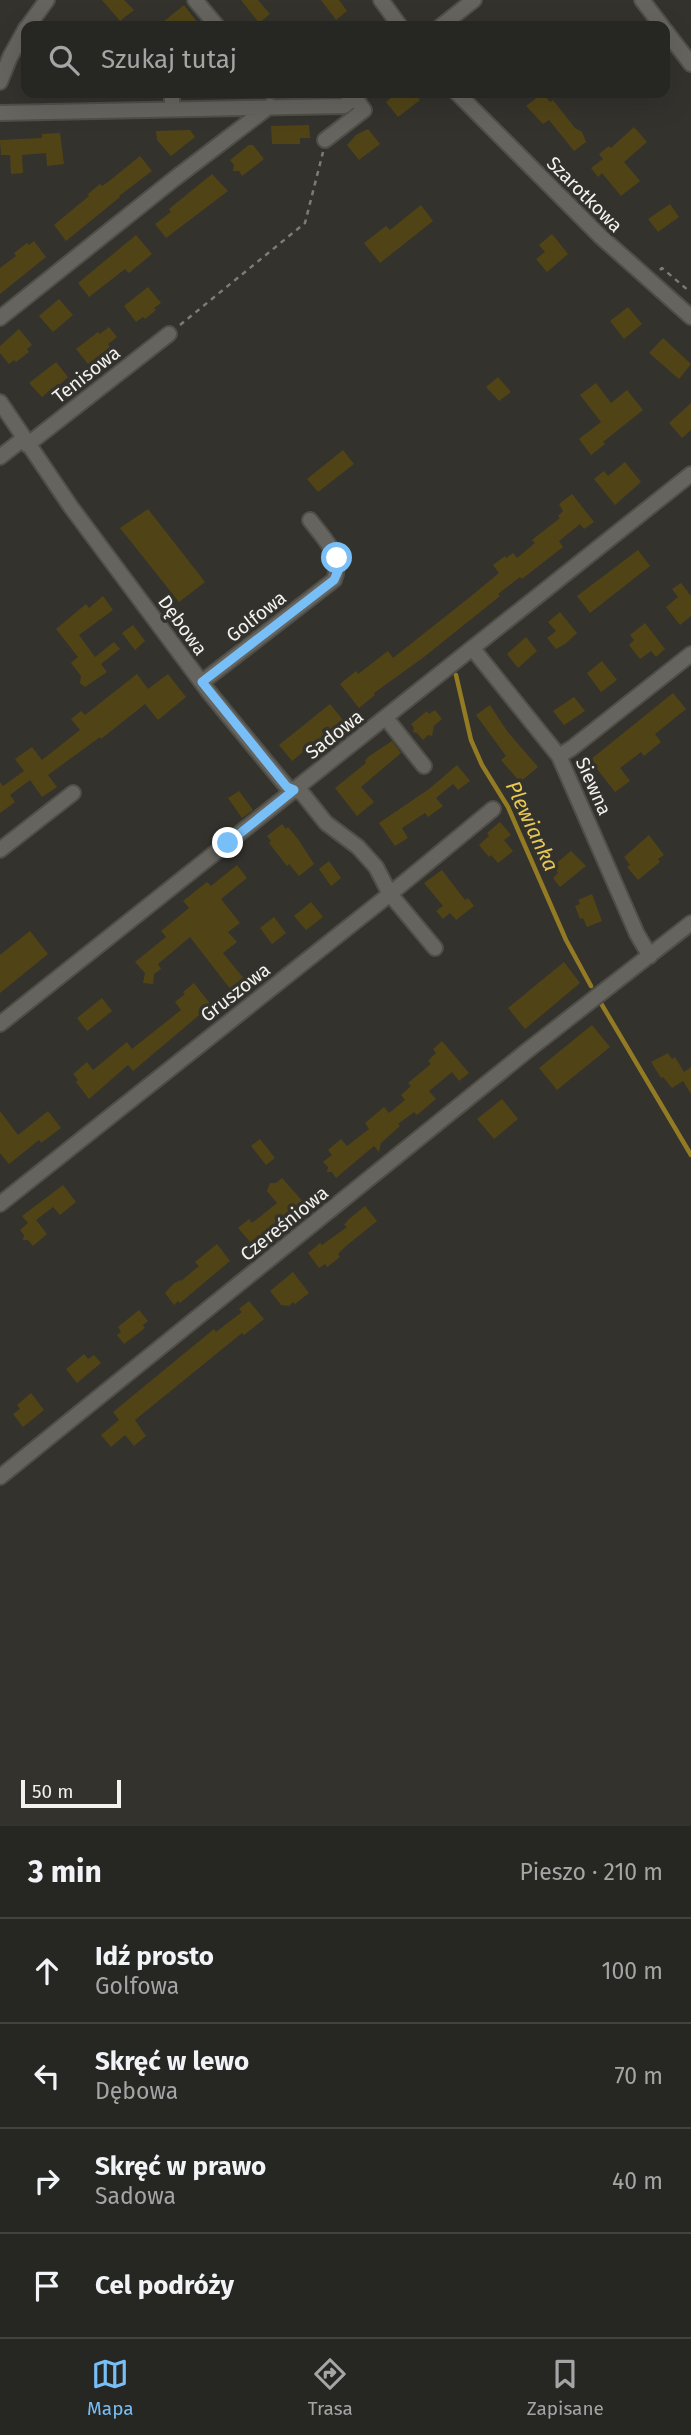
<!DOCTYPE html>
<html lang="pl">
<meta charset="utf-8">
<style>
body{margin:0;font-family:"Fira Sans",sans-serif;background:#2e2e2a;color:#f1f3f6}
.scale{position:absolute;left:21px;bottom:18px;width:100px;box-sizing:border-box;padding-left:7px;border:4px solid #f3f2ee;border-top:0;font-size:19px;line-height:24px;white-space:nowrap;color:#f3f2ee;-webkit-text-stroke:5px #33322d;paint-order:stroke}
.stop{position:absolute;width:21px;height:21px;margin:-16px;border:5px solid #78bff7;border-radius:50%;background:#fff}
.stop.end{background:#78bff7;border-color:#fff;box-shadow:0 2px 7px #0008}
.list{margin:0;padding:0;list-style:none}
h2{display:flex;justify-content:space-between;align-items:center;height:91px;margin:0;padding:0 28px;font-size:30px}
h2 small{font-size:23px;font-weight:400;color:#a4a5a5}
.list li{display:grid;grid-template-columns:46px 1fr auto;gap:21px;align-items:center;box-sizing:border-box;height:105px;padding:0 28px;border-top:2px solid #424340}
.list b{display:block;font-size:26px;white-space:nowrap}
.list p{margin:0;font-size:23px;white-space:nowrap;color:#a4a5a5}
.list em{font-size:23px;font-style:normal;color:#a4a5a5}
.icon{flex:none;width:38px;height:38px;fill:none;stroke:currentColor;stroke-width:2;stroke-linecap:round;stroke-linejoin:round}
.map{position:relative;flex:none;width:691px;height:1826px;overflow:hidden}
.search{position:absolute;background:#262622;box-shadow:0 7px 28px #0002;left:21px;right:21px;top:21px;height:77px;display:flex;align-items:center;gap:18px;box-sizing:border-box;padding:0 24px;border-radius:14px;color:#a4a5a5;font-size:26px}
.sheet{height:511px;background:#262622}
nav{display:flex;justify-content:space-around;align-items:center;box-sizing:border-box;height:98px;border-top:2px solid #424340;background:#262622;font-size:19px;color:#a4a5a5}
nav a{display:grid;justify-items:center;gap:4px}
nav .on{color:#78bff7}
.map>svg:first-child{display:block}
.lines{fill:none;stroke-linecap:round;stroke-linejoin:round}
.stream{stroke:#927b22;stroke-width:4.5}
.building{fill:#504417}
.minor-casing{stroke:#4f4e49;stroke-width:18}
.path{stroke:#7c7b76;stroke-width:2.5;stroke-dasharray:5 5;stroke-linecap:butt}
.minor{stroke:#65645e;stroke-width:14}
.route{stroke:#78bff7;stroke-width:9}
.labels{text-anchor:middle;stroke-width:7;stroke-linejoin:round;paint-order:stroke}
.street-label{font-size:19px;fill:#f3f2ee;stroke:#33322d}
.water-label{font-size:21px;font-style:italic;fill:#e8c855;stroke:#33322d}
</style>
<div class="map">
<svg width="691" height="1826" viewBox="0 0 691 1826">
<rect width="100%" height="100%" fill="#33322d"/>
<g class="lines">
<path class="stream" d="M456 675 471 740 482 765 508 807 566 940 591 986
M602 1005 691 1155"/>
</g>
<path class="building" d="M102 0H124L134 10 120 21Z
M241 0H258L270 14 259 23Z
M321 0H339L347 11 336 20Z
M184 5 197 22 192 26H158Z
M388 93H414L420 100 398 117 386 102 392 97Z
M543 93 550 102 553 100 575 128 582 132 586 142 574 151 549 120 543 124 526 106Z
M309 125 310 138H300V144H272L271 126Z
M634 127 647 142 624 162 640 181 621 196 602 173 598 177 591 168 603 159 599 154 609 146 611 148Z
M368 129 380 144 359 160 347 145 356 135Z
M190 130 195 137 171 156 157 140 156 131Z
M60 133 64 164 47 166 46 153 22 155 23 173 11 174 10 155H1L0 140 42 138V134Z
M249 145H253L264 159 242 176 239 171H233L234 165 230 160Z
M140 156 152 171 119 196 120 197 66 241 54 225 89 196 88 194 100 184 102 186 108 182Z
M212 174 228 191 166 238 155 224 171 212 169 209Z
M670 204 679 217 658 232 648 219Z
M421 205 433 221 380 263 364 243 386 226 390 230Z
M552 234 568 254 547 272 536 259 545 252 539 245Z
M136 235 152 254 129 273 125 269 89 297 78 283Z
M34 241 46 257 0 294V268L16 256 14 253 27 243 29 245Z
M148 287 161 303 154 308 156 310 145 319 143 317 136 322 124 306Z
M59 299 73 315 53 332 39 316Z
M628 307 642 324 624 339 610 321Z
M109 327 117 337 108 344 110 347 88 364 76 349 98 332 100 334Z
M19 329 32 345 27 349 29 352 16 362 14 360 9 364 0 353V346Z
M663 338 691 364 679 379 649 353Z
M56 362 68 377 50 394 48 392 42 397 29 383Z
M498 377 511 392 499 401 486 387Z
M596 383 611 403 627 390 643 410 603 442 605 444 591 455 579 439 601 422 580 395Z
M691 403V430L682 438 669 423Z
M343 450 354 464 318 492 307 479Z
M625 462 641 482 615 505 594 479 604 471 608 476Z
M572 494 594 522 584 529 580 524 559 541 563 547 522 579 520 577 498 594 500 596 424 657 374 693 375 695 359 708 340 684 356 671 358 674 388 651 393 658 470 597 499 573 493 565 505 556 506 558 513 553 517 558 535 543 532 540 560 518 558 516 563 511 559 504Z
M148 509 205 582 179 602 120 528Z
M638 550 650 566 590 613 577 596Z
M681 583 691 596V616L680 625 666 607 678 597 672 589Z
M103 596 113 610 79 635 95 657 114 642 120 649 101 664 107 672 85 687 80 683 81 676 71 663 78 657 56 629 86 604 89 608Z
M560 612 577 633 565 644 556 649 547 638 556 631 548 622Z
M645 623 665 649 656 657 651 651 640 659 629 645 634 640 630 635Z
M133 625 145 641 135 650 122 633Z
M526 637 537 651 518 668 507 654Z
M602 661 617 680 601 692 587 673Z
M137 674 148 689 168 674 186 697 158 720 145 704 101 739 100 737 48 775 57 787 42 797 30 780 10 795 15 802 0 813V782L3 786 24 771 15 759 32 747 42 760 80 730 71 719 81 711 85 715Z
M673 693 686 709 655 734 661 742 644 756 641 752 620 768 630 781 615 792 590 760Z
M574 697 585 711 564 725 553 711Z
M330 704 343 720 292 761 279 745Z
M490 705 507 731 538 767 520 782 501 760 506 756 476 715Z
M435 710 442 719 434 726 432 736 428 735 423 740 417 733 413 732 414 728 411 724 427 711 429 714Z
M392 741 401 753 361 787 374 802 357 816 335 788 366 763 365 761 368 757Z
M457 765 470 781 458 790 453 784 436 798 443 806 428 817 425 813 402 828 408 838 395 846 379 823 429 789Z
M239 791 253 810 242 818 228 798Z
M500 822 511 835 504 840 513 851 498 863 491 855 489 857 479 845 489 836 487 833Z
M282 824 286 829 288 827 298 839 314 864 299 876 289 864 287 866 269 843 271 841 267 836Z
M649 835 664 855 658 859 660 862 638 880 627 867 630 865 624 857Z
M571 851 586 866 560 887 553 878 558 873 553 866Z
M329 861 341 878 331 886 319 869Z
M237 865 247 878 221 899 240 923 228 932 237 942 223 953 245 980 231 990 190 937 158 964 161 969 154 974 153 984 143 983 145 973 135 962 166 937 161 931 189 908 183 901 207 882 211 886Z
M442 870 465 900 468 898 474 906 456 920 450 913 443 919 436 911 443 906 424 883Z
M592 894 602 921 587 927 583 918 580 919 575 906 580 904 578 900Z
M311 902 323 917 306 930 294 916Z
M274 917 286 933 272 944 260 928Z
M30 931 48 954 0 993V955Z
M564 962 580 983 525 1029 508 1008Z
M194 983 211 1005 133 1071 128 1065 89 1099 76 1082 78 1080 73 1074 87 1062 93 1070 127 1042 132 1049 181 1010 175 1002 185 994 183 992Z
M102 998 112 1011 87 1031 77 1018Z
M592 1025 610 1047 557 1090 539 1068Z
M442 1041 469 1073 459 1081 452 1072 429 1091 436 1099 417 1115 414 1112 398 1124 400 1126 381 1143 379 1152 374 1146 336 1178 332 1172H327L328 1167 323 1162 332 1155 328 1150 341 1139 347 1146 369 1129 365 1123 384 1107 389 1113 405 1100 401 1095 411 1086 408 1083 431 1064 428 1061 436 1053 433 1049Z
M668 1053 672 1059 675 1057 684 1072 691 1067V1094L683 1081 672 1088 663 1077 661 1078 651 1062Z
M502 1099 518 1119 494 1139 477 1119Z
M0 1111 18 1135 48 1111 61 1128 41 1143 39 1140 9 1164 0 1153Z
M260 1139 275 1158 266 1165 251 1146Z
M282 1178 304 1203 252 1244 238 1228 249 1219 252 1223 277 1203 267 1191 270 1183H276Z
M63 1185 76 1202 60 1215 53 1207 36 1220 47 1234 33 1246 28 1240H23L24 1235 20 1230 28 1223 22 1216Z
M365 1206 377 1221 346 1246 338 1254 340 1257 327 1267 325 1264 319 1268 308 1253 320 1243 322 1245 347 1227 344 1225 349 1219Z
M217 1244 230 1261 180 1303 178 1301 174 1305 165 1293 173 1284 180 1280 181 1281 199 1266 195 1262Z
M293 1272 309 1293 295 1304 293 1302 289 1306 281 1305 270 1291Z
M249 1301 264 1319 244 1335 242 1333 135 1420 146 1436 134 1446 125 1435 111 1447 101 1435 119 1420 113 1412 214 1329 216 1332 242 1312 239 1309Z
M139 1310 148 1321 143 1325 145 1328 124 1344 117 1335 121 1332 118 1327Z
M84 1354 88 1359 94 1355 101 1363 77 1383 66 1369Z
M31 1393 44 1410 23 1427 13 1414 20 1409 17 1405Z"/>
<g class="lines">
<g class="minor-casing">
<path id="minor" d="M195 0 217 26
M381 0 400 26
M642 0 662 26
M28 26 47 0
M441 26 474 0
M665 30 691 64
M0 82 10 57 26 28
M172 93V109
M457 93 600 236 691 317
M0 113 344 106 360 93
M325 140 364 110 354 97
M0 318 174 179 270 106
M0 402 71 507 208 691 287 787 302 793 326 823 358 847 376 867 390 894 435 948
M27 445 169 334
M0 457 23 439
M473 649 559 756 637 934 650 956
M202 682 334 580C344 556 323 538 310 520
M386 718 424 766
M559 756 572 748 691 654
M0 850 73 793
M0 1024 691 474
M0 1204 390 894 493 809
M0 1477 528 1050 691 923"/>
</g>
<path class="path" d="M660 270 662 268 689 291
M180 325 305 223 323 152"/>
<use href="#minor" class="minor"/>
</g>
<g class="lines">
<path class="route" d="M228 843 294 790 287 787 202 682 334 580 338 571 337 558"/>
</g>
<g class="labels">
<g class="street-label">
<text transform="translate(585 194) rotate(45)" y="7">Szarotkowa</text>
<text transform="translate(86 374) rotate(-38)" y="7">Tenisowa</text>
<text transform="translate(256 616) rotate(-38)" y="7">Golfowa</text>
<text transform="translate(183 625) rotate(54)" y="7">Dębowa</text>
<text transform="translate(334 734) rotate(-38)" y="7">Sadowa</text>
<text transform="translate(594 786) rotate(66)" y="7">Siewna</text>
<text transform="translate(235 992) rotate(-38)" y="7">Gruszowa</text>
<text transform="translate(284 1223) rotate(-39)" y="7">Czereśniowa</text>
</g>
<g class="water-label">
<text transform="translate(532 826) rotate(65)" y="7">Plewianka</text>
</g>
</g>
</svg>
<div class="scale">50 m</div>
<div class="stop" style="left:337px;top:558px"></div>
<div class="stop end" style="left:228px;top:843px"></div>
<div class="search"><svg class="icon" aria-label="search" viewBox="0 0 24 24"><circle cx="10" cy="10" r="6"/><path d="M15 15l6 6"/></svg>Szukaj tutaj</div>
</div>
<section class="sheet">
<h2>3 min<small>Pieszo · 210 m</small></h2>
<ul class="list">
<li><svg class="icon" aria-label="ahead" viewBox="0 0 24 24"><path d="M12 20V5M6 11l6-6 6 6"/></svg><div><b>Idź prosto</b><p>Golfowa</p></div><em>100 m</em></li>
<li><svg class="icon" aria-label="left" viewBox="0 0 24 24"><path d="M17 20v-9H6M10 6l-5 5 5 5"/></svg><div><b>Skręć w lewo</b><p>Dębowa</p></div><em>70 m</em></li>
<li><svg class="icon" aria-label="right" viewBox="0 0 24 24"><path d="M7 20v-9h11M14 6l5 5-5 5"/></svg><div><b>Skręć w prawo</b><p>Sadowa</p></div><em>40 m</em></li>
<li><svg class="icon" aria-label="arrive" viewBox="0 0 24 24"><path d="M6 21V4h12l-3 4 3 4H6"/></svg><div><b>Cel podróży</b></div></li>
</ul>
</section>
<nav>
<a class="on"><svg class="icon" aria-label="map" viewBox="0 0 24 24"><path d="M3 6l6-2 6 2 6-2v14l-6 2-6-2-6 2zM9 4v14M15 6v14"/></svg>Mapa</a>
<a><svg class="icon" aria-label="directions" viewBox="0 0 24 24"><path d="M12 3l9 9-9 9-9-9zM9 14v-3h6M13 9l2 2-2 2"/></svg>Trasa</a>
<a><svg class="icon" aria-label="saved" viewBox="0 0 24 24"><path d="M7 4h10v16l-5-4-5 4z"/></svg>Zapisane</a>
</nav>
